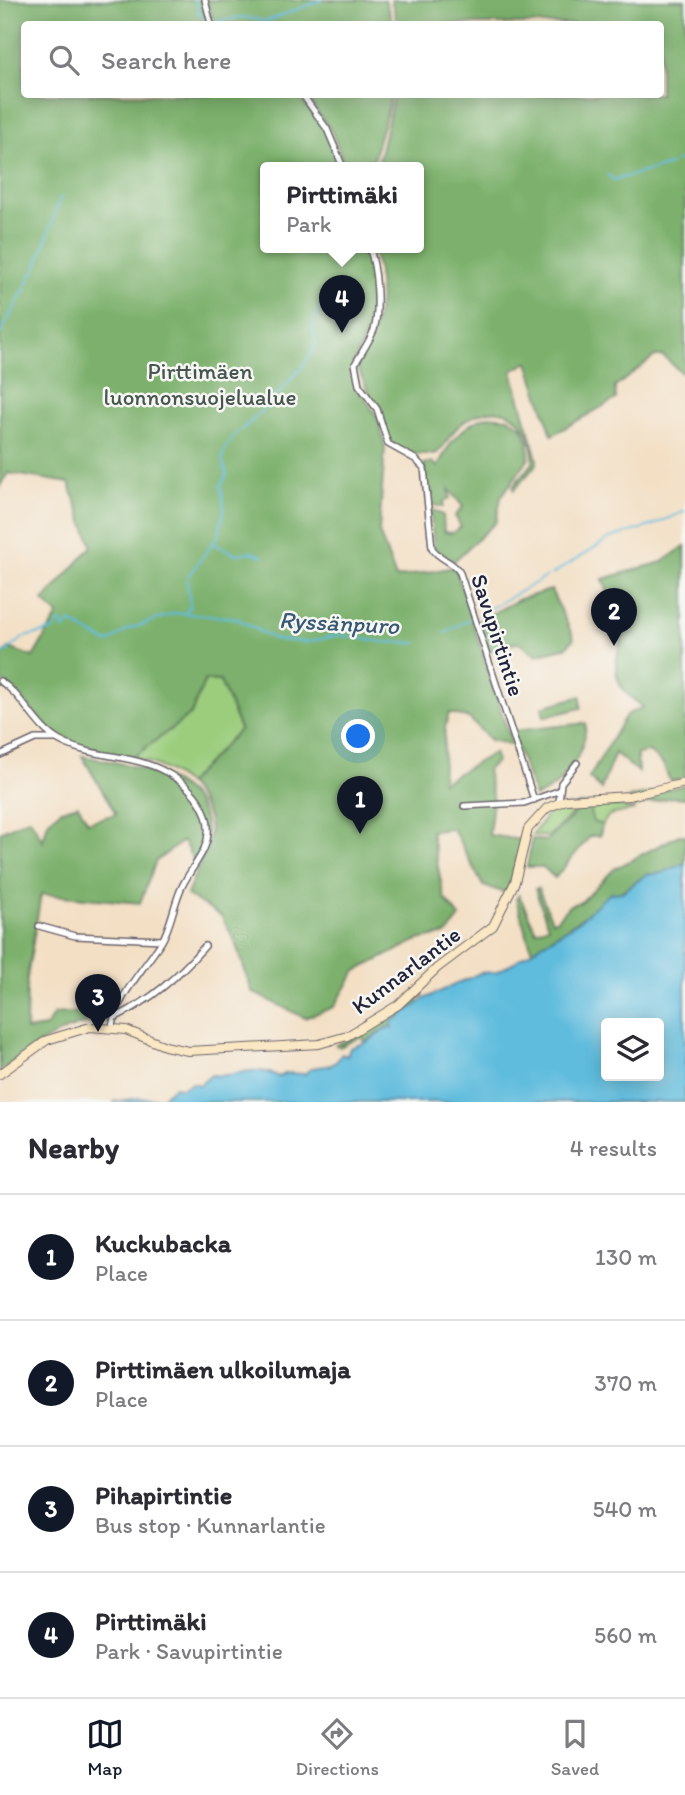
<!DOCTYPE html>
<meta charset="utf-8">
<style>
body{margin:0;font-family:Itim,sans-serif;background:#f7f7f7;color:#2b2b33}
.controls{position:absolute;right:21px;bottom:21px;display:grid;overflow:hidden;border-radius:7px;box-shadow:0 4px 18px #0003}
.controls button{width:63px;height:63px;display:grid;place-items:center;padding:0;border:0;border-bottom:2px solid #e1e1e2;background:#fff;color:#2b2b33;font:35px sans-serif}
.you{position:absolute;left:359px;top:737px;width:24px;height:24px;margin:-18px;border:5px solid #fff;border-radius:50%;background:#1a73e8;box-shadow:0 0 0 10px #1a73e833}
.badge{display:grid;place-items:center;width:46px;height:46px;border-radius:50%;background:#111827;color:#fff;font-size:23px;font-weight:700}
.pin{position:absolute;translate:-50% -58px;filter:drop-shadow(0 2px 4px #0008)}
.pin::after{content:'';position:absolute;top:37px;width:24px;height:21px;background:inherit;clip-path:polygon(0 0,100% 0,50% 100%)}
.popup{position:absolute;left:260px;top:162px;width:164px;height:91px;box-sizing:border-box;display:grid;place-content:center;border-radius:7px;background:#fff;filter:drop-shadow(0 2px 5px #0005);font-size:23px;white-space:nowrap;color:#7c7c81}
.popup b{font-size:26px;color:#2b2b33}
.popup::after{content:'';position:absolute;left:50%;top:100%;margin-left:-14px;border:14px solid transparent;border-top-color:#fff}
.list{margin:0;padding:0;list-style:none}
h2{display:flex;justify-content:space-between;align-items:center;height:91px;margin:0;padding:0 28px;font-size:30px}
h2 small{font-size:23px;font-weight:400;color:#7c7c81}
.list li{display:grid;grid-template-columns:46px 1fr auto;gap:21px;align-items:center;box-sizing:border-box;height:126px;padding:0 28px;border-top:2px solid #e1e1e2}
.list b{display:block;font-size:26px;white-space:nowrap}
.list p{margin:0;font-size:23px;white-space:nowrap;color:#7c7c81}
.list em{font-size:23px;font-style:normal;color:#7c7c81}
.icon{flex:none;width:38px;height:38px;fill:none;stroke:currentColor;stroke-width:2;stroke-linecap:round;stroke-linejoin:round}
.map{position:relative;flex:none;width:685px;height:1102px;overflow:hidden}
.search{position:absolute;background:#fff;box-shadow:0 4px 18px #0003;left:21px;right:21px;top:21px;height:77px;display:flex;align-items:center;gap:18px;box-sizing:border-box;padding:0 24px;border-radius:7px;color:#7c7c81;font-size:26px}
.sheet{height:595px;background:#fff}
nav{display:flex;justify-content:space-around;align-items:center;box-sizing:border-box;height:98px;border-top:2px solid #e1e1e2;background:#fff;font-size:19px;color:#7c7c81}
nav a{display:grid;justify-items:center;gap:4px}
nav .on{color:#111827}
.map>svg:first-child{display:block}
.green{fill:#9bcd7d;stroke:#5e785c;stroke-width:2}
.forest{fill:#7cb06c;stroke:#4f6954;stroke-width:2}
.water{fill:#5fbcdd;stroke:#406f8c;stroke-width:2;fill-rule:evenodd}
.lines{fill:none;stroke-linecap:round;stroke-linejoin:round}
.stream{stroke:#5fbcdd;stroke-width:2}
.street-casing{stroke:#6b646b;stroke-width:8}
.secondary-casing{stroke:#6b646b;stroke-width:10}
.street{stroke:#fff;stroke-width:5}
.secondary{stroke:#fae7c3;stroke-width:8}
.labels{text-anchor:middle;stroke-width:5;stroke-linejoin:round;paint-order:stroke}
.park-label{font-size:23px;fill:#46554f;stroke:#f6f6f2}
.street-label{font-size:23px;fill:#22223b;stroke:#f6f6f2}
.water-label{font-size:24px;font-style:italic;fill:#375874;stroke:#f6f6f2}
</style>
<div class="map">
<svg width="685" height="1102" viewBox="0 0 685 1102">
<rect width="100%" height="100%" fill="#f6f6f2"/>
<filter id="ink" filterUnits="userSpaceOnUse"><feTurbulence type="fractalNoise" baseFrequency=".0143" numOctaves="2"/><feDisplacementMap in="SourceGraphic" scale="14" xChannelSelector="R" yChannelSelector="G"/><feConvolveMatrix kernelMatrix="1 2 1 2 8 2 1 2 1" color-interpolation-filters="sRGB"/></filter>
<filter id="wash" filterUnits="userSpaceOnUse"><feTurbulence type="fractalNoise" baseFrequency=".00686" numOctaves="4" result="noise"/><feDisplacementMap in="SourceGraphic" scale="28" xChannelSelector="R" yChannelSelector="G"/><feGaussianBlur stdDeviation="1.57" result="paint"/><feColorMatrix in="noise" values="0 0 0 0 0 0 0 0 0 0 0 0 0 0 0 0 0 1.4 0 .05"/><feComposite in="paint" operator="in"/></filter>
<g filter="url(#wash)">
<rect width="100%" height="100%" fill="#f3dfc4"/>
<path class="green" d="M205 680 220 681 240 729 187 784C169 770 154 762 132 758L191 714Z
M569 805 571 815 548 837 532 835 549 813Z
M588 805 617 806 635 810 609 815 602 825 593 822Z"/>
<path class="forest" d="M0 0H203L210 24H24V94L297 95 329 135 341 167H265V247H366C375 294 376 321 353 363L360 391 378 418 385 447 379 532 396 578 455 567 512 745 490 740 469 718 449 713 445 728 442 782 494 753 497 761 487 770 493 800 489 835 522 840 507 893 483 886 453 829 431 831 444 898 460 917 447 934 418 940 356 971 334 1007 305 1018 252 992 235 941 221 916 187 895C205 843 228 832 187 784L240 729 220 681 205 680 191 714 132 758C106 753 81 751 59 736 36 721 24 694 0 680V658L9 648 33 657 58 615 43 601 92 546 69 483 8 473 0 486Z
M207 0H385L393 24H214Z
M391 0H685V376L663 356H655L615 387 616 399 552 435 528 362 512 371 537 459V464L514 490 513 486 533 463C534 415 498 395 460 425 449 434 446 447 435 454H407L388 440 382 409 372 400 357 367C379 325 387 295 372 247H419V167H377L394 95 660 94V24H398Z
M316 94 391 95C387 120 375 141 373 167H345L332 132 310 101 312 96 317 98Z
M489 416 509 418 522 427 528 441 529 458 501 497 496 522 453 562 434 548 430 508 443 515 444 532 451 533 461 527 455 516 463 507 449 489 450 499 444 501 443 507 429 504 424 464 432 462 438 467C447 445 464 422 489 416Z
M685 546V778L670 781 663 764 649 752 637 754 638 772 615 753 601 789 589 778 626 715 643 707C625 694 613 683 617 658 618 650 621 646 620 637 619 618 609 597 603 579L662 562Z
M551 590 574 638 567 647 536 655 519 642 488 652 478 621 520 599Z
M581 696V708L544 717 542 707Z
M586 723C585 754 565 786 535 797L511 731Z
M82 756C125 764 204 774 206 831 206 840 198 853 194 861L183 841 156 861 140 903 41 894 27 978 26 1030 46 1027 54 1014 117 1010 110 1021C67 1021 35 1046 0 1071V832L30 818 43 841 48 822 61 810 78 805 88 822 116 814Z
M685 785V798L673 797 633 807 629 798Z
M578 804 588 805 593 822 602 825 600 836H590L555 878 543 867H527L532 839 546 841 571 818Z
M679 835H685V863L662 873 646 875 532 951 516 899 519 895 536 931 548 926 535 889 538 888 552 921 556 920 570 905 581 902 614 869Z
M423 990V996L417 999 419 1003 397 1018 393 1028 387 1027 365 1042 362 1036 340 1047 336 1045 373 1027Z"/>
<path class="water" d="M685 863V1102H113L137 1098 160 1099 174 1087 182 1088 192 1083 200 1085 211 1075C235 1079 251 1062 279 1077L287 1073 305 1074C315 1060 333 1074 341 1054L347 1056 350 1048 369 1041 388 1027 393 1028 391 1023 426 998 480 973 496 972 508 966 579 921 610 893 622 892 646 875 662 873ZM659 1023V1076H606V1023Z"/>
<g class="lines">
<path class="stream" d="M195 0 199 14 207 18
M214 22 242 17 267 21 322 0
M676 161 685 160
M608 175 614 180 670 165
M0 334 37 266 61 197
M241 430C253 422 314 358 315 346 316 339 313 331 313 324 314 314 323 304 328 295
M215 544 236 554 251 552 263 556
M551 575 610 538 651 526 685 511
M188 576 219 535 224 509 221 486 227 474 222 460 225 448 237 432
M186 612 190 606 187 579
M478 615 546 577
M445 633 470 619
M0 657 24 637 54 630 58 623 61 622 64 629 70 622 108 643 127 630 175 613 236 618 276 640 307 642 339 635 383 642 417 643"/>
</g>
</g>
<g filter="url(#ink)">
<g class="lines">
<g class="street-casing">
<path id="street" d="M205 0 211 24
M302 94 327 129 343 167
M369 247C377 267 380 310 374 330 369 342 362 352 355 364L359 385 377 409 388 444 415 459 424 468 432 548C439 560 454 561 460 573L534 800
M0 681C24 696 35 728 60 741 88 756 117 754 147 764 182 775 221 809 204 849 197 864 186 876 180 891 173 908 171 925 162 941 147 965 114 1000 112 1028
M0 755 35 739H56
M559 802 561 783 577 763
M464 806 524 803 558 791
M39 926 75 936 162 940
M116 1017C152 1000 178 976 205 946"/>
</g>
<g class="secondary-casing">
<path id="secondary" d="M0 1074 47 1040 90 1027 126 1030 165 1046 188 1051 319 1044 347 1036 398 1005 437 968 493 926 515 882 528 829 547 808 566 800 629 796 685 783"/>
</g>
<use href="#street" class="street"/>
<use href="#secondary" class="secondary"/>
</g>
</g>
<g class="labels">
<g class="park-label">
<text x="200" y="379">Pirttimäen<tspan x="200" dy="26">luonnonsuojelualue</tspan></text>
</g>
<g class="street-label">
<text transform="translate(498 635) rotate(72)" y="8">Savupirtintie</text>
<text transform="translate(406 970) rotate(-37)" y="8">Kunnarlantie</text>
</g>
<g class="water-label">
<text transform="translate(339 623) rotate(3)" y="8">Ryssänpuro</text>
</g>
</g>
</svg>
<div class="controls">
<button><svg class="icon" aria-label="layers" viewBox="0 0 24 24"><path d="M12 4l9 5-9 5-9-5zM3 14l9 5 9-5"/></svg></button>
</div>
<div class="you"></div>
<div class="pin badge" style="left:360px;top:834px">1</div>
<div class="pin badge" style="left:614px;top:646px">2</div>
<div class="pin badge" style="left:98px;top:1032px">3</div>
<div class="pin badge" style="left:342px;top:333px">4</div>
<div class="popup"><b>Pirttimäki</b>Park</div>
<div class="search"><svg class="icon" aria-label="search" viewBox="0 0 24 24"><circle cx="10" cy="10" r="6"/><path d="M15 15l6 6"/></svg>Search here</div>
</div>
<section class="sheet">
<h2>Nearby<small>4 results</small></h2>
<ul class="list">
<li><span class="badge">1</span><div><b>Kuckubacka</b><p>Place</p></div><em>130 m</em></li>
<li><span class="badge">2</span><div><b>Pirttimäen ulkoilumaja</b><p>Place</p></div><em>370 m</em></li>
<li><span class="badge">3</span><div><b>Pihapirtintie</b><p>Bus stop · Kunnarlantie</p></div><em>540 m</em></li>
<li><span class="badge">4</span><div><b>Pirttimäki</b><p>Park · Savupirtintie</p></div><em>560 m</em></li>
</ul>
</section>
<nav>
<a class="on"><svg class="icon" aria-label="map" viewBox="0 0 24 24"><path d="M3 6l6-2 6 2 6-2v14l-6 2-6-2-6 2zM9 4v14M15 6v14"/></svg>Map</a>
<a><svg class="icon" aria-label="directions" viewBox="0 0 24 24"><path d="M12 3l9 9-9 9-9-9zM9 14v-3h6M13 9l2 2-2 2"/></svg>Directions</a>
<a><svg class="icon" aria-label="saved" viewBox="0 0 24 24"><path d="M7 4h10v16l-5-4-5 4z"/></svg>Saved</a>
</nav>
